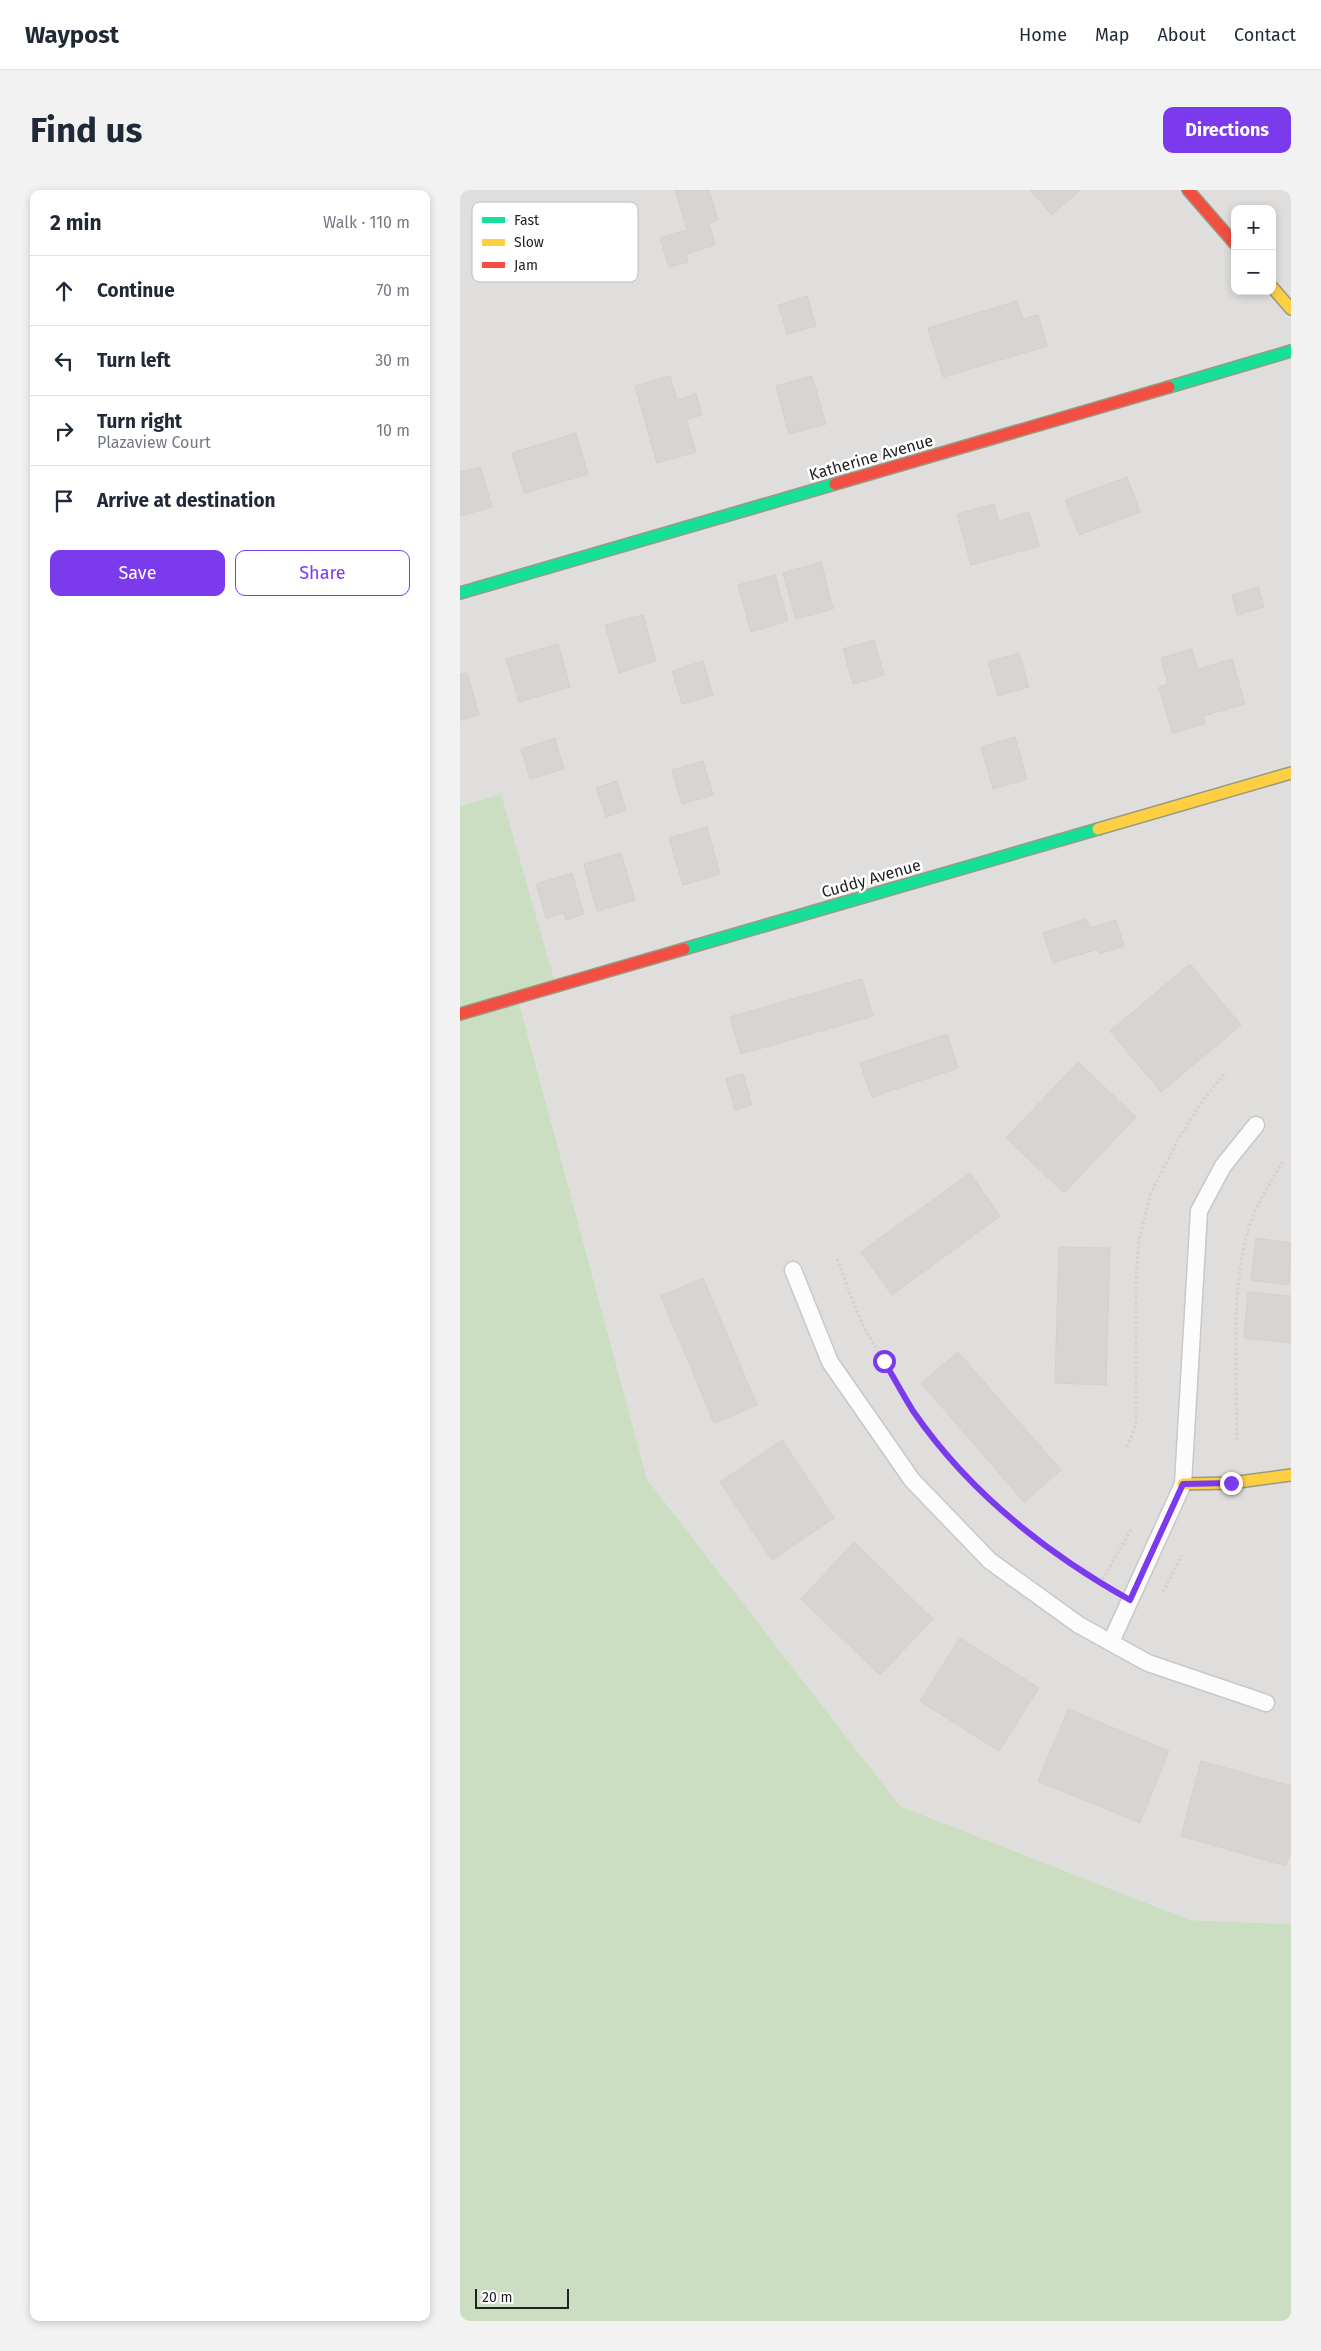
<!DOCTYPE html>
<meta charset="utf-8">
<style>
body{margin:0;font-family:"Fira Sans",sans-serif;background:#f2f2f3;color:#1f2937}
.controls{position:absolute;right:15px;top:15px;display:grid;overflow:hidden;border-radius:10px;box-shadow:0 2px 8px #0003}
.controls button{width:45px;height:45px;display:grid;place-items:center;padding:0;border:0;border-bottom:1px solid #e0e1e3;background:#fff;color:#1f2937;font:25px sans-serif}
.scale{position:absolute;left:15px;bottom:12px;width:94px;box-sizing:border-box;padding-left:5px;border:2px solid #222;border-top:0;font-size:14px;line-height:18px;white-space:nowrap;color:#222;-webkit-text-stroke:4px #fff;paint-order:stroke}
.stop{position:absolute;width:15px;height:15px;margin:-11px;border:4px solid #7c3aed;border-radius:50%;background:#fff}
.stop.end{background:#7c3aed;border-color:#fff;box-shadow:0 1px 5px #0008}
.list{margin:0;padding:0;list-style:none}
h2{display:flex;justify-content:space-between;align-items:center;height:65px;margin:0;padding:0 20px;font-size:21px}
h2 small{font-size:16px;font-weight:400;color:#747a83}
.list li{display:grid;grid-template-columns:32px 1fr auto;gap:15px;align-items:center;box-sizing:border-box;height:70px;padding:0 20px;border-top:1px solid #e0e1e3}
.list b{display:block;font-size:19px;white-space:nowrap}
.list p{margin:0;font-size:16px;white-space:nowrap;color:#747a83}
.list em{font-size:16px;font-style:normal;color:#747a83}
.actions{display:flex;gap:10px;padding:15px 20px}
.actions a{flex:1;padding:11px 0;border:1px solid #7c3aed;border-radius:10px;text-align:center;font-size:18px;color:#7c3aed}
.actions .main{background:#7c3aed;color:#fff}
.icon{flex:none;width:28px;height:28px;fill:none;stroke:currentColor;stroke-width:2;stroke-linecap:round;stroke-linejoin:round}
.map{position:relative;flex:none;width:831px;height:2131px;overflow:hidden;border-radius:10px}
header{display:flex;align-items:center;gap:30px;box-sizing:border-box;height:70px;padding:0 25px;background:#fff;border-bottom:1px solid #e0e1e3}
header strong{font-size:24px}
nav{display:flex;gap:28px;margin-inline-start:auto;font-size:18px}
.intro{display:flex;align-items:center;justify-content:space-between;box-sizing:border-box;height:120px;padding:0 30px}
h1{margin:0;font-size:35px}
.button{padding:12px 22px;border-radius:10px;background:#7c3aed;color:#fff;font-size:18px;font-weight:700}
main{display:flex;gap:30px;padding:0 30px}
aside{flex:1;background:#fff;border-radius:10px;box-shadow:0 2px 8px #0003}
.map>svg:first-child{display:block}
.residential{fill:#dfdedc;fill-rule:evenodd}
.forest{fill:#cbdec1}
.building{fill:#d7d4d2;stroke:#d3d0cc}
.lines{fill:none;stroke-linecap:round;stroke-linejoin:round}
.lane-casing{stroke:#c9c8c7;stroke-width:19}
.fast-casing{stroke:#999a82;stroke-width:14}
.slow-casing{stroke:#999a82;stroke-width:14}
.jam-casing{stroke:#999a82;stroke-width:14}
.path{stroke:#dccecd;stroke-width:3;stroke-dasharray:2.5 2.5;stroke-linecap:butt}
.lane{stroke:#fdfcfc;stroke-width:16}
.fast{stroke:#16e098;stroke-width:11}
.slow{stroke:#ffcf43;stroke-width:11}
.jam{stroke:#f24e42;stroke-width:11}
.route{stroke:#7c3aed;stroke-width:6}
.labels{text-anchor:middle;stroke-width:5;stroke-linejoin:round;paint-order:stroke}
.street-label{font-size:16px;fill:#222;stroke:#fff}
.key{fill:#fff;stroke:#bdbdbd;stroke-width:1}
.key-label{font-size:14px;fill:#222}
</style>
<header>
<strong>Waypost</strong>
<nav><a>Home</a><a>Map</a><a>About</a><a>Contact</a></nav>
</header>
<div class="intro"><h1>Find us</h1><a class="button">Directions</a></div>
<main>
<aside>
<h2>2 min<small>Walk · 110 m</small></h2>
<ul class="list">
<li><svg class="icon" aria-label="ahead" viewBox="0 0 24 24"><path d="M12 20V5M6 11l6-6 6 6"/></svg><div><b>Continue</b></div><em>70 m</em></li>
<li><svg class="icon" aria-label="left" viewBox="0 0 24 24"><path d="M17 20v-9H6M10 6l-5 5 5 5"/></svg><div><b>Turn left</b></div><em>30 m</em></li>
<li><svg class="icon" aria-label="right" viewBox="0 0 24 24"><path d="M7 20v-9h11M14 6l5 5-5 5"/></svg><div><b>Turn right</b><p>Plazaview Court</p></div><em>10 m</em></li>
<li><svg class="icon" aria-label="arrive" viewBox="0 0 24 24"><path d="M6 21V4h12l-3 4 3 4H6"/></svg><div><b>Arrive at destination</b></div></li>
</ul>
<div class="actions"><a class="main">Save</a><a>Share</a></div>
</aside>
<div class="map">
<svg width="831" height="2131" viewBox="0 0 831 2131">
<rect width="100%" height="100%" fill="#f0eeeb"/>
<path class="residential" d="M0 0H831V1734L730 1730 440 1616 187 1289 58 807 41 604 0 616ZM775 19H812V101H775Z"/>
<path class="forest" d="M41 604 96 796 58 808 187 1289 440 1616 730 1730 831 1734V2131H0V616Z"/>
<path class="building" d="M215 0H249L258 30 249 33 255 55 226 64 228 72 209 77 200 48 227 40Z
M570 0H620L592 25Z
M347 106 356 136 327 144 319 115Z
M557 111 563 129 578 125 587 156 483 187 468 138Z
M210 186 217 210 236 204 242 225 226 229 236 262 197 273 175 196Z
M352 186 366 234 329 244 316 196Z
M116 243 128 284 64 303 52 263Z
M20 277 32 317 0 326V282Z
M667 287 680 322 619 345 605 310Z
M534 314 539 331 569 322 579 356 511 375 497 324Z
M361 372 373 419 336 429 323 383Z
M315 385 328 431 291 442 278 395Z
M798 397 804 417 777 425 772 405Z
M183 425 196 471 159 483 145 435Z
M414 450 424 485 393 494 383 459Z
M98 454 110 497 59 512 46 469Z
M732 459 738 479 772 469 785 514 743 526 745 534 712 543 699 497 708 494 701 468Z
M559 463 569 497 538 506 528 472Z
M243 471 253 505 222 514 212 481Z
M7 483 19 525 0 530V484Z
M555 547 567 589 533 599 521 557Z
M95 548 104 579 70 589 61 559Z
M243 571 253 605 222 614 212 580Z
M157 591 166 620 146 627 136 598Z
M247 637 260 684 223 695 209 648Z
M161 663 175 710 137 721 124 674Z
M112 683 124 724 106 730 104 723 86 728 76 694Z
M626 729 630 738 656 730 664 756 639 764 638 759 593 773 583 743Z
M730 774 781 835 701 902 650 841Z
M402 789 413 826 281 864 270 827Z
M487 844 498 878 412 907 400 873Z
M618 872 676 927 604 1003 546 948Z
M283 884 292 915 275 920 266 889Z
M510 983 540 1026 432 1105 401 1062Z
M796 1048 831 1053 829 1095 791 1090Z
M599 1057 650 1058 646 1195 595 1193Z
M243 1088 297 1215 254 1233 201 1106Z
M788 1102 831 1106V1153L784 1148Z
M498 1162 601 1280 564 1312 461 1193Z
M322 1250 374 1328 312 1370 260 1292Z
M394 1352 473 1429 420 1485 341 1409Z
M500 1448 579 1498 539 1561 460 1511Z
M608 1519 709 1561 680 1633 578 1591Z
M741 1571 831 1596V1659L826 1676 721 1646Z"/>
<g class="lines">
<g class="lane-casing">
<path id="lane" d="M333 1080 370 1172 452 1290 530 1371 619 1435 688 1473 806 1513
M651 1452 723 1294 739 1021 763 976 796 935"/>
</g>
<g class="fast-casing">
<path id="fast" d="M709 197 831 161
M0 403 375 294
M224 759 638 639"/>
</g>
<g class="slow-casing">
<path id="slow" d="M812 97 831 119
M638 639 831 583
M723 1294 771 1293 831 1285"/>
</g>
<g class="jam-casing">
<path id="jam" d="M728 0 775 54
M375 294 709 197
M0 824 224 759"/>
</g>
<path class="path" d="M377 1069C385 1090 393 1112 402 1133 409 1148 420 1164 429 1179 483 1270 555 1346 649 1398
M777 1250C777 1186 770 1101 788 1041 795 1015 811 992 824 970
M667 1257 676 1235V1089L679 1049 691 1003 720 946 744 909 766 882
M640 1394 672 1338
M703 1402 722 1365"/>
<use href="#lane" class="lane"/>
<use href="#fast" class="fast"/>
<use href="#slow" class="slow"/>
<use href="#jam" class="jam"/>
</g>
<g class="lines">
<path class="route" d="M424 1171C434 1188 443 1205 453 1221 508 1301 586 1363 670 1410L723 1294 771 1293"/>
</g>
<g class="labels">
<g class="street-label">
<text transform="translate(411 267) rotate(-16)" y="6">Katherine Avenue</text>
<text transform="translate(411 688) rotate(-16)" y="6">Cuddy Avenue</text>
</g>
</g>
<rect x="12" y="12" width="166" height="80" rx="8" class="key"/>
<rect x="22" y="27" width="23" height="6" fill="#16e098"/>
<rect x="22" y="49" width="23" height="7" fill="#ffcf43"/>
<rect x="22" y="72" width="23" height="6" fill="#f24e42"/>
<g class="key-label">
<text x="54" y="35">Fast</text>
<text x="54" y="57">Slow</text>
<text x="54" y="80">Jam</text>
</g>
</svg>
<div class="controls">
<button>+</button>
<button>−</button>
</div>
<div class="scale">20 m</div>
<div class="stop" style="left:424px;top:1171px"></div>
<div class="stop end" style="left:771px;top:1293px"></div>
</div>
</main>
